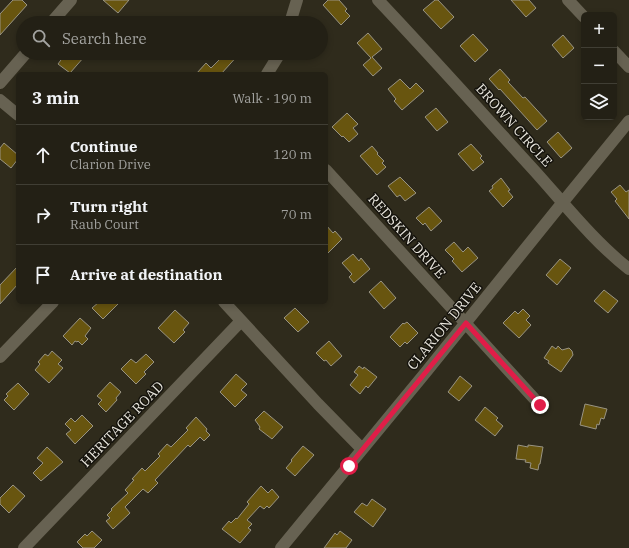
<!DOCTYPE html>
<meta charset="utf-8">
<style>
body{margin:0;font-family:"IBM Plex Serif",serif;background:#2b281e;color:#f1f3f6}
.controls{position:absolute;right:12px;top:12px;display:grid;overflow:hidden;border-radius:6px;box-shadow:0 2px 6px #0003}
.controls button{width:36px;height:36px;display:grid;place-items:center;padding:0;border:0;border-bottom:1px solid #403e34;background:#232015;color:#f1f3f6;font:20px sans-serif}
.stop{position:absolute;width:12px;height:12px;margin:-9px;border:3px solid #e11d48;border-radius:50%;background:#fff}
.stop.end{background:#e11d48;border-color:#fff;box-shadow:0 1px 4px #0008}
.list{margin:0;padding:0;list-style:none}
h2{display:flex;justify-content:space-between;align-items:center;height:52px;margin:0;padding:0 16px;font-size:17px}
h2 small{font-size:13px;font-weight:400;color:#a3a3a0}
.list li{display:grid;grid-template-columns:26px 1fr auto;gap:12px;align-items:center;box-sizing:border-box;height:60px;padding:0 16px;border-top:1px solid #403e34}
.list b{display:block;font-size:15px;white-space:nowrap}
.list p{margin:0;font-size:13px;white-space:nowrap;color:#a3a3a0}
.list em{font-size:13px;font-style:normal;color:#a3a3a0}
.icon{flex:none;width:22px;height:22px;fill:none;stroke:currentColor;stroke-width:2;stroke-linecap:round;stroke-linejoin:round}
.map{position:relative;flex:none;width:629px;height:548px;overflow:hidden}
.search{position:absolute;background:#232015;box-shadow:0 2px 6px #0003;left:16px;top:16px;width:312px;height:44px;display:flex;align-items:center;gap:10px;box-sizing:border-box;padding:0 14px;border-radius:22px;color:#a3a3a0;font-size:15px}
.panel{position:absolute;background:#232015;box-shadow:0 2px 6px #0003;left:16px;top:72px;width:312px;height:232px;border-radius:6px}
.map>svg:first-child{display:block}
.building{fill:#68550f;stroke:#999483}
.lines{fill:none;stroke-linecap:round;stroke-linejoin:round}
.minor{stroke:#676252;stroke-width:12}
.route{stroke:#e11d48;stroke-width:5}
.labels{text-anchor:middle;stroke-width:3;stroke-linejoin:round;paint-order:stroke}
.street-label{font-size:14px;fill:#e9e6dd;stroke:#15130d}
</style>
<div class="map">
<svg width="629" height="548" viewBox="0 0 629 548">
<rect width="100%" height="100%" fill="#2f2b1c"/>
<path class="building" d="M13 0H22L27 5 0 35V14Z
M103 0H129L118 13Z
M328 0H339L347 9 345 11 350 16 341 25 323 5Z
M435 0H438L454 17 441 29 423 10Z
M511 0H529L536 8 526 17Z
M368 33 382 49 372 57 382 68 373 76 363 65 371 58 357 43Z
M473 34 488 50 475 62 460 46Z
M563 35 574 48 563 58 552 45Z
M66 53H79L84 57 70 73 58 64Z
M226 53H240L221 74H196L206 63 211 68Z
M500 69 510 80 508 82 523 98 525 97 547 121 537 130 500 89 499 90 489 79Z
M400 79 410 89 416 83 424 91 402 110 394 101 396 99 388 89Z
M436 108 448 122 437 131 425 117Z
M347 113 358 124 353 128 358 134 349 142 343 136 342 137 332 127Z
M558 132 572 148 561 158 547 142Z
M4 143 18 155V159L11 168 0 159V148Z
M471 144 482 156 480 158 484 162 473 171 458 154Z
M372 146 378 153 377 154 384 161 382 163 386 167 377 175 360 156Z
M400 177 416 193 405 201 400 195 397 197 388 186Z
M501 178 510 190 508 191 513 197 503 207 489 191 493 188 492 186Z
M620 185 626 192 629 190V219L615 201 617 199 611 192Z
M429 207 442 221 431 231 425 223 423 225 416 218Z
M326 225 333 233 335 231 342 239 326 255Z
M454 242 463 252 468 247 478 258 462 272 452 261 454 259 445 250Z
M353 254 359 261 361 258 370 269 354 283 349 277 352 274 342 263Z
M560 259 571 268 557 285 546 275Z
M18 266V284L0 304V285Z
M381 281 396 298 384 309 369 292Z
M604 290 618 301 608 313 594 301Z
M99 302H120L103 319 92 308Z
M295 308 309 322 298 332 284 318Z
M523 309 530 316 526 320 531 325 519 338 503 323 515 311 518 314Z
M175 310 189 323 183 330 185 332 174 343 158 328Z
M80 318 91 328 85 336 88 339 82 345 78 341 77 342 75 341 72 345 63 336Z
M407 322 418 333 407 344 405 342 400 347 390 337 403 323 404 324Z
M329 341 342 356 331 366 326 360 324 361 316 353Z
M552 346 556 349 558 346 562 350 569 348 572 351 573 355 561 372 548 363 549 361 544 358Z
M52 351 62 360 58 364 63 368 49 383 35 370 40 364 38 362 45 354 48 356Z
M146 354 154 362 144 372 146 374 136 384 121 369 131 359 136 363Z
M359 366 363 369 364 367 377 377 368 388 366 386 360 394 350 385 358 375 354 372Z
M236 374 247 384 241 390 247 395 235 407 220 392Z
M460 376 472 386 459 401 448 392Z
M110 382 121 392 116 398 117 400 106 412 98 404 102 400 97 396Z
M18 383 29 394 14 410 4 400 8 396 6 394Z
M585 404 607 409 604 419 601 418 599 425 597 424 596 429 580 425Z
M485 407 498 418 496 420 503 426 495 436 475 420Z
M264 411 283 427 272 439 259 429 260 427 255 420Z
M82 415 93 426 75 444 66 434 71 430 65 424 71 418 75 422Z
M196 417 207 429 206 431 210 435 204 441 200 437 190 447 188 445 155 480 158 483 148 493 143 489 125 507 130 513 113 529 106 521 110 518 107 515 112 510 111 509 128 493 125 490 134 480 132 479 142 468 145 471 160 456 158 454 167 444 171 447 188 430 186 428Z
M518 445 528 447V445L543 447 540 464H539L538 470 530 468 531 463 525 462 526 460 516 459Z
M303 446 314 455 295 476 286 468 292 461 291 460Z
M47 447 63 462 41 481 33 473 43 463 37 458Z
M13 485 25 496 9 513 0 504V498Z
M261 486 268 493 272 489 279 497 269 508 267 506 264 509 260 506 247 520 252 524 248 528 251 530 240 543 222 529 229 521 231 523 236 518 237 519 249 504 247 502Z
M372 499 386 509 373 527 354 512 362 503 367 506Z
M92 531 102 540 94 548H83L77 542 85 534 87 536Z
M340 531 352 540 346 548H324L335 533 337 535Z"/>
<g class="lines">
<path class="minor" d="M378 0C430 55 481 112 532 168 563 202 593 241 629 269
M568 0 584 17
M51 23 71 0
M290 23 297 0
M614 51 629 67
M267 74 280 53
M0 83 26 53
M0 100 18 115
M326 170 540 405
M224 302 318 404 362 449
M0 357 53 302
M24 548 241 321
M281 548 426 372 563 202 629 121"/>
</g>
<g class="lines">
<path class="route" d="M349 466 466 323 540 405"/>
</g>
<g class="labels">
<g class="street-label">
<text transform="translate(514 125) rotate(48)" y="5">BROWN CIRCLE</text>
<text transform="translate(407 236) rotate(48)" y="5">REDSKIN DRIVE</text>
<text transform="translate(444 326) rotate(-51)" y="5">CLARION DRIVE</text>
<text transform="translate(122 424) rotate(-46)" y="5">HERITAGE ROAD</text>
</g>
</g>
</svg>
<div class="controls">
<button>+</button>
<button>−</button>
<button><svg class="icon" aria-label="layers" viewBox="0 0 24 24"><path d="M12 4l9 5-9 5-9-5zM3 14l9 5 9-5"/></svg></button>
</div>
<div class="stop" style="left:349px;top:466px"></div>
<div class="stop end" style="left:540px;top:405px"></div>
<div class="search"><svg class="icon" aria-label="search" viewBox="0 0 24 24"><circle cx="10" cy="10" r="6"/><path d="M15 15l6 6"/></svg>Search here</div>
<section class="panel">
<h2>3 min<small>Walk · 190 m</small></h2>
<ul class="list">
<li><svg class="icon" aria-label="ahead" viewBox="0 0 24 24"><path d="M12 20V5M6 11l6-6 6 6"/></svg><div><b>Continue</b><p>Clarion Drive</p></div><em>120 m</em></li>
<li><svg class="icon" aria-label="right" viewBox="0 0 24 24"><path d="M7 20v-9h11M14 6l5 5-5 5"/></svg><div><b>Turn right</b><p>Raub Court</p></div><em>70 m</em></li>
<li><svg class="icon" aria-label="arrive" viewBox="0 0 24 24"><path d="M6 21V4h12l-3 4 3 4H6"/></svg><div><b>Arrive at destination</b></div></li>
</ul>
</section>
</div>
